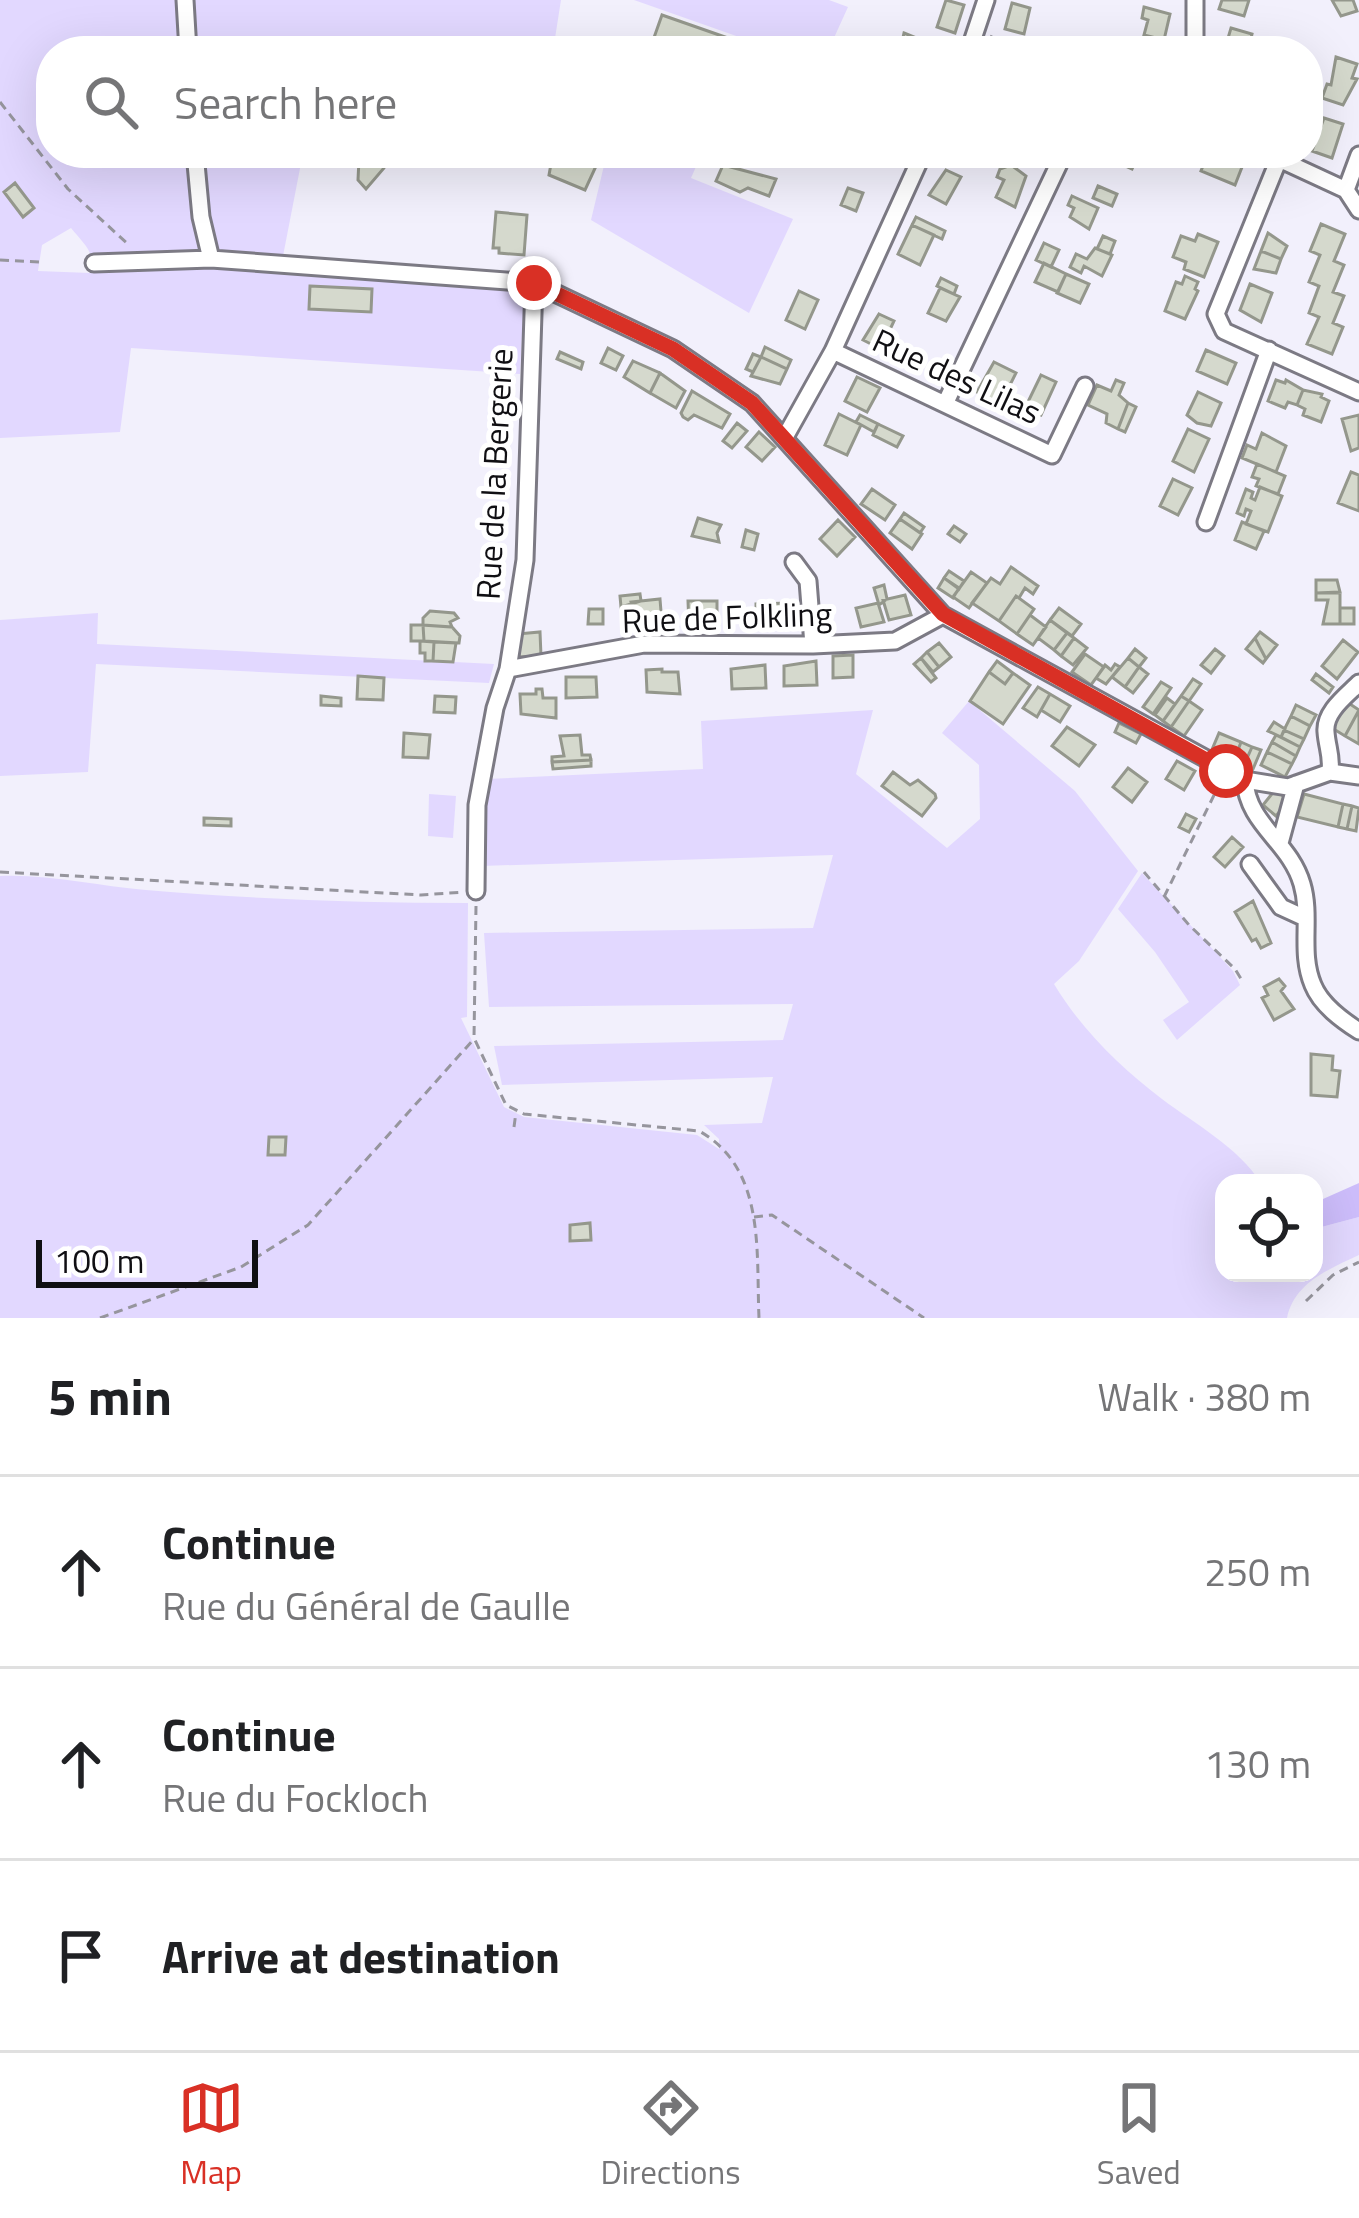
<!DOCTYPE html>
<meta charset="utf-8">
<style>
body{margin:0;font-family:"Titillium Web",sans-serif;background:#f6f6f6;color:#202124}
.controls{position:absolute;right:36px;bottom:36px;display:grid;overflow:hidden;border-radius:24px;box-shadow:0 12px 48px #0002}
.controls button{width:108px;height:108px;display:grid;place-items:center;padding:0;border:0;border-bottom:3px solid #e0e0e0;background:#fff;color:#202124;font:60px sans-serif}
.scale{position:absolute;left:36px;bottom:30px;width:222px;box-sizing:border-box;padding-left:12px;border:6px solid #100f13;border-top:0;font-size:33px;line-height:42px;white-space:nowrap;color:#100f13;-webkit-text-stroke:9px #fff;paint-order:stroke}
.stop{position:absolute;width:36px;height:36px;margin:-27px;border:9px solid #d93025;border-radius:50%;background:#fff}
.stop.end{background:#d93025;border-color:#fff;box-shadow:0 3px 12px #0008}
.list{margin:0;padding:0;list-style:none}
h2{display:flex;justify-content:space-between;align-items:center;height:156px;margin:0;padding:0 48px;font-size:51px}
h2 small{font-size:39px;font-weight:400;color:#757577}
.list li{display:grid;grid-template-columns:78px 1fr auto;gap:36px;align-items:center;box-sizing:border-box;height:192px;padding:0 48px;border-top:3px solid #e0e0e0}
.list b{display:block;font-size:45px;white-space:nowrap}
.list p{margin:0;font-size:39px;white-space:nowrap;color:#757577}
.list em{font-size:39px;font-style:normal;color:#757577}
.icon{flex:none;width:66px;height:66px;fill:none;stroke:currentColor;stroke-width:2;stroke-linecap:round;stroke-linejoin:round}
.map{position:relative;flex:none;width:1359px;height:1318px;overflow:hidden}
.search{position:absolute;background:#fff;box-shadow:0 12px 48px #0002;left:36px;right:36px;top:36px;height:132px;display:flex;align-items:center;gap:30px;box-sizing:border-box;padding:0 42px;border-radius:48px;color:#757577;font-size:45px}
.sheet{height:732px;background:#fff}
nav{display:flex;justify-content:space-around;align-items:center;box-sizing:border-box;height:168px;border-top:3px solid #e0e0e0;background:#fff;font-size:33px;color:#757577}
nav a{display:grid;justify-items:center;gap:6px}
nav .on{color:#d93025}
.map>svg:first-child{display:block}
.green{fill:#e2d8ff;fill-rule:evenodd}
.water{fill:#cdbdfb}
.building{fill:#d5d9cd;stroke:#94978c;stroke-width:3}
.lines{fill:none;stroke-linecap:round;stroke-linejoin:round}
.minor-casing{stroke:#7c7a84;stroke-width:21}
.path{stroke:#96959d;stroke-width:3;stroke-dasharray:9 6;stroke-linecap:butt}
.minor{stroke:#fff;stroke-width:15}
.route{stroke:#d93025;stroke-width:15}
.labels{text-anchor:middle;stroke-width:10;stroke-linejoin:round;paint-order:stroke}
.street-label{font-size:33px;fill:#100f13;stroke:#fff}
</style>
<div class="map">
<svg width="1359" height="1318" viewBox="0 0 1359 1318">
<rect width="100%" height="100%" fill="#f2f0fc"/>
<path class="green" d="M0 0H561L553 51H51V153H303L283 256 525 274 520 374 131 348 120 432 0 438ZM71 228C82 242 98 254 90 273L38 271 42 245Z
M634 0H829L848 7 828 51H779Z
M607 153H702L691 178 793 219 749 313 591 220Z
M98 613 97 644 494 664 489 683 96 664 88 772 0 776V620Z
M969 701 1075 791 1138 871 1079 961 1054 984C1081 1029 1120 1067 1162 1099 1195 1124 1238 1147 1261 1183H1224V1273H1314V1229L1359 1217V1255C1329 1269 1294 1283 1287 1318H0V876C49 874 97 886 146 890 253 899 361 903 468 903L467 1017 461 1018 504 1107 524 1117 697 1135 719 1149V1139L704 1125 762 1123 773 1077 502 1085 494 1046 783 1040 793 1004 489 1007 484 933 813 928 833 855 481 866 486 779 703 769 701 721 873 710 856 774 947 848 980 819 979 765 942 733Z
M429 794 456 796 453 838 428 836Z
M1142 873 1233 971 1240 985 1177 1040 1163 1020 1189 1002 1155 952 1118 909Z"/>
<path class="water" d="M1359 1183V1217L1314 1229V1203Z"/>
<path class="building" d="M946 0 964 5 955 33 937 27Z
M1222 0H1249L1244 16 1219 9Z
M1332 0H1353L1357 11 1341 16Z
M1012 3 1030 8 1024 34 1005 29Z
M1144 7 1170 14 1164 40 1144 35 1148 20 1142 18Z
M662 15 725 37 720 51H664L651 46Z
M1231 28 1252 34 1248 51H1220L1222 44 1226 45Z
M904 33 929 43 926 51H900Z
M1336 57 1357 64 1352 78 1357 79 1343 105 1322 98 1327 84 1331 85Z
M1324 118 1343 124 1332 158 1312 151Z
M354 153H385L384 168 366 189 358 180 359 159Z
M553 153H571L597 164 585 190 549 175Z
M1119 153H1139L1132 169 1121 164 1125 156Z
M1208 153 1242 167 1235 185 1201 171Z
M723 165 776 179 769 196 748 188 740 192 716 181Z
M1011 165 1026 176 1015 207 996 197 1004 180 997 177 1000 169Z
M946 170 961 177 946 204 929 195Z
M15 183 34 208 23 217 4 192Z
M1098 186 1117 194 1112 206 1093 198Z
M848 188 863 193 856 211 841 205Z
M1072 196 1098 208 1089 229 1070 217 1074 208 1068 205Z
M496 212 527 215 524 255 499 253V248H493Z
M916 217 945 231 942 239 912 225Z
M1321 224 1345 234 1334 261 1344 265 1333 292 1344 296 1333 323 1343 327 1332 354 1307 344 1319 317 1309 313 1319 286 1309 282 1320 255 1310 251Z
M912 225 934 235 920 265 898 254Z
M1268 233 1287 246 1281 259 1261 251Z
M1198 234 1218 242 1204 277 1184 269 1186 262 1173 257 1181 236 1195 241Z
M1103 236 1115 241 1110 254 1097 249Z
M1044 243 1059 250 1051 267 1036 260Z
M1095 248 1112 255 1102 276 1084 266 1081 273 1070 267 1076 254 1087 259Z
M1261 251 1281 259 1276 273 1254 269Z
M1044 263 1066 274 1058 292 1035 282Z
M1066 274 1089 284 1080 303 1057 293Z
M1185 276 1198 282 1195 289 1198 291 1185 319 1165 311 1176 282 1182 284Z
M941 278 957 286 954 294 937 286Z
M1250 284 1272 293 1261 322 1240 310Z
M310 286 372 289 371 312 309 309Z
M940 288 960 297 946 321 928 313Z
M799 291 818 300 805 329 786 320Z
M879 314 894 321 881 349 863 340Z
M765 347 791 360 787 369 761 357Z
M608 348 623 356 616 370 601 363Z
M1206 350 1236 363 1227 384 1197 371Z
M560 352 583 362 581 369 557 359Z
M753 354 761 357 753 372 746 369Z
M761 357 787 369 780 384 751 376Z
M633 361 660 373 650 393 624 377Z
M994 362 1016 373 1010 385 1004 382 995 401 977 392Z
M660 373 685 391 676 408 650 393Z
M1041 375 1056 382 1041 415 1025 408Z
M857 377 880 388 867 412 845 401Z
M1116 380 1124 383 1119 395 1128 403 1118 429 1106 423 1107 414 1088 405 1097 385 1111 391Z
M1276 380 1285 383 1286 380 1303 390 1297 405 1288 402 1285 408 1268 401Z
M1303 390 1322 394 1321 397 1329 401 1321 422 1303 415 1305 409 1297 405Z
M692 391 730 414 722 428 694 415 688 420 683 417 681 413Z
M1198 392 1221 403 1211 426 1197 423 1187 415Z
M1128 403 1136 407 1125 432 1118 429Z
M839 414 861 425 847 455 825 445Z
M860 415 878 424 874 432 856 422Z
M1359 415V448L1351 451 1342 419Z
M737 423 747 431 732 448 723 441Z
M878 424 903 436 897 447 873 435Z
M1188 429 1209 439 1194 472 1173 461Z
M759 432 775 447 762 461 746 447Z
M1262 433 1286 446 1276 472 1242 458 1247 445 1256 449Z
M1257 464 1285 476 1278 494 1256 486 1259 479 1252 477Z
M1351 472 1359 475V511L1338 503Z
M1173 479 1192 488 1178 515 1160 506Z
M1260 487 1282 496 1268 532 1246 524 1251 511 1246 509 1244 516 1237 513 1246 489 1253 492 1251 498 1255 500Z
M872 489 895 505 885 520 861 504Z
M904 513 924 527 920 533 900 519Z
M698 518 721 525 717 533 719 542 692 536Z
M900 519 922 534 912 549 890 533Z
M838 520 855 537 837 556 820 539Z
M1242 522 1264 531 1256 549 1235 540Z
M954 526 966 534 960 542 948 534Z
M746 530 758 534 754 550 742 547Z
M1011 567 1038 586 1033 594 1025 588 1019 598 1016 596 999 621 972 603 991 578 1000 584Z
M949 571 964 581 959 589 944 578Z
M971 572 987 583 969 608 953 597Z
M487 575H498L497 588H486Z
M944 578 959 588 953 598 938 588Z
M1316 580H1337L1340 592 1316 593Z
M884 585 887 599 879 605 874 588Z
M1340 593V624H1323L1328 600H1316V593Z
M640 594 641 601 621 607 620 596Z
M905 595 911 615 889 620 883 600Z
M1016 596 1034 609 1017 634 999 621Z
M660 599 662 624 625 631 621 607 632 606 631 602Z
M688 601H717V622L689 626Z
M789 603 790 624H763V614H756V604Z
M878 603 884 622 861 627 856 608Z
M1059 608 1081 624 1072 636 1050 620Z
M1340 608H1354V624H1340Z
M589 609H603V624H588Z
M430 611 454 613 458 618 450 622 452 627 423 625V618Z
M1030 615 1046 627 1033 645 1017 634Z
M1050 620 1067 633 1054 650 1038 638Z
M411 625H423L424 641H411Z
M423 625 452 627 460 636 459 643 424 641Z
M540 632 541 656 519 657 517 634Z
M1260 632 1277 645 1266 659 1255 638Z
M1067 633 1074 638 1061 656 1054 650Z
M1074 638 1087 648 1073 665 1061 656Z
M1255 638 1266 659 1263 663 1246 649Z
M1343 640 1358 652 1337 679 1322 666Z
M420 641 434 642 433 661H425V653H420Z
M434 642 456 643 453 662 433 661Z
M939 643 951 657 939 667 927 652Z
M1135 649 1146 658 1139 667 1128 658Z
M1215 649 1224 656 1211 673 1201 665Z
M927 652 939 667 933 672 921 658Z
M1085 654 1104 667 1091 685 1072 672Z
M853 655V677L833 678V656Z
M921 658 936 678 931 682 914 664Z
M1128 658 1139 667 1125 687 1112 677Z
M816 661 817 685 784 686V666Z
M997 661 1013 673 1005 684 989 672Z
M1115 664 1120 667 1106 684 1096 678 1105 665 1111 670Z
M765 665 766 688 732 689 731 669Z
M1139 667 1148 674 1133 693 1125 687Z
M662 669V672H678L680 694 647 692 646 670Z
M989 672 1005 684 1013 673 1030 685 1003 724 970 701Z
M1316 674 1333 687 1329 693 1312 680Z
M358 676 384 678 383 700 357 699Z
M566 677H596L597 697 566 698Z
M1193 679 1201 684 1189 701 1181 696Z
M1161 682 1171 688 1153 714 1143 707Z
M1038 687 1050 694 1037 717 1023 708Z
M536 689H542L543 698H556V718L521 714 520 694H536Z
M1050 694 1070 706 1060 722 1041 710Z
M321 696 341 698V706L321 705Z
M435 696 456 697 455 713 434 712Z
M1181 696 1189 701 1171 727 1163 721Z
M1167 698 1175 704 1163 721 1155 715Z
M1189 701 1202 710 1184 736 1171 727Z
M1347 702 1359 710 1345 736 1332 728Z
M1296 705 1316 715 1310 726 1291 716Z
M1359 710V744L1345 736Z
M1291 716 1310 726 1304 739 1284 730Z
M1274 722 1285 729 1281 737 1268 731Z
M1119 723 1141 734 1136 743 1115 732Z
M1067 727 1095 745 1079 766 1052 746Z
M1284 730 1304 739 1300 747 1281 737Z
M404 733 430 735 428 758 403 757Z
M1219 733 1241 742 1234 761 1211 752Z
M580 735 582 755H590L591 760 552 762V757L564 756 560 736Z
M1276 735 1300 747 1296 756 1272 742Z
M1241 742 1252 747 1244 765 1234 761Z
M1272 742 1296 756 1292 764 1267 752Z
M1252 747 1261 750 1253 769 1244 765Z
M1267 752 1292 764 1285 777 1261 765Z
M591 760V766L553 769 552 762Z
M1177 761 1195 771 1184 790 1166 779Z
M1128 768 1147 782 1132 802 1113 787Z
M893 772 910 785 918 780 935 794 936 798 922 816 882 786Z
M1275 790 1289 800 1276 816 1263 805Z
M1304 794 1343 804 1338 827 1297 817Z
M1343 804 1352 806 1347 829 1338 827Z
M1352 806 1359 808 1356 831 1347 829Z
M1186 814 1196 819 1189 832 1179 827Z
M204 818 231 819V826L204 825Z
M1232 837 1243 847 1225 867 1214 857Z
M1253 901 1271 943 1261 948 1256 939 1252 941 1235 912Z
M1279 979 1285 986 1281 991 1294 1009 1274 1020 1262 998 1268 995 1264 987Z
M1311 1054 1333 1056 1332 1070 1340 1071 1337 1097 1311 1095Z
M269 1137H286L285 1155H268Z
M590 1223 591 1240 570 1241V1225Z"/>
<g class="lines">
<g class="minor-casing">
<path id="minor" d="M185 0 188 51
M1195 0V51
M969 51 986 0
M195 153 201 217 211 259
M1265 153 1279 159 1216 314 1224 331 1359 392
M1359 155 1346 190 1359 210
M1279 159 1346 190
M94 263 211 259 534 283 673 349 752 403 943 615 1245 780 1288 787 1330 772 1359 776
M833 351 1052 455 1085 386
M946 402 1064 153
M785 437 833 351 923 153
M1206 522 1269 350
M794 562 808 581 813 645
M508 669 644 644 813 645 895 641 943 615
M1330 772C1332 756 1327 747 1326 732 1324 712 1346 696 1359 683
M1245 780C1247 824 1290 842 1302 884 1312 918 1299 952 1313 985 1321 1005 1342 1020 1359 1031
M1280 843 1296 784
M1250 864 1281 907 1305 918
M476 891 477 805 495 708 508 669 525 560 534 283"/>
</g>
<path class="path" d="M990 36 1018 51
M0 102 68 189 130 246
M0 260 39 262
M0 872 421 895 464 892
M1144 872 1189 925 1235 969 1243 982
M1164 897 1220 783
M476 906 474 1038 506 1105 524 1114 699 1131C766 1168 756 1252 759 1318
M514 1127 516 1112
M754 1217 772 1215 924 1318
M1306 1301 1333 1275 1359 1262
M100 1318 241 1267 308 1225 473 1040"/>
<use href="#minor" class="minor"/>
</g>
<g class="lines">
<path class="route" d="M534 283 673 349 752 403 943 614 1226 771"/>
</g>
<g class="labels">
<g class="street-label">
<text transform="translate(957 376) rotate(25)" y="12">Rue des Lilas</text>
<text transform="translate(494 474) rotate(-87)" y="12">Rue de la Bergerie</text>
<text transform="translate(727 617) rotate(-2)" y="12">Rue de Folkling</text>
</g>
</g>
</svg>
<div class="controls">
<button><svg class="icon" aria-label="locate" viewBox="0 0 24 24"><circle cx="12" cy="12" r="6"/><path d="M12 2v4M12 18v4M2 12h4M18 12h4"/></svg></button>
</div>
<div class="scale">100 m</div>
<div class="stop" style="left:1226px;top:771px"></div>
<div class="stop end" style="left:534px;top:283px"></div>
<div class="search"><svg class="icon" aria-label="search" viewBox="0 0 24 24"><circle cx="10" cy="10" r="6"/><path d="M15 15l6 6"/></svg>Search here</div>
</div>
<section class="sheet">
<h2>5 min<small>Walk · 380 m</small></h2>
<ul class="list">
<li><svg class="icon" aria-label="ahead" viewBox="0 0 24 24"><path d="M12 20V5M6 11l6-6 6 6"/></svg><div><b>Continue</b><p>Rue du Général de Gaulle</p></div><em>250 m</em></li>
<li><svg class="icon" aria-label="ahead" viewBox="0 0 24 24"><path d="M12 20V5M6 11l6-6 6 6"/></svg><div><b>Continue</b><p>Rue du Fockloch</p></div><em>130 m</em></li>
<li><svg class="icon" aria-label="arrive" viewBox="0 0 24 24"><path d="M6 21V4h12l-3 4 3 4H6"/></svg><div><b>Arrive at destination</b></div></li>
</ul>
</section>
<nav>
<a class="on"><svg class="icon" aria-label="map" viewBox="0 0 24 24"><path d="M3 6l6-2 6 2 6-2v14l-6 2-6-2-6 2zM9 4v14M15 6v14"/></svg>Map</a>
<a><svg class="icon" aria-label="directions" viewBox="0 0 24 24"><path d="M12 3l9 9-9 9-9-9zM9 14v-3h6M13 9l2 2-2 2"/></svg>Directions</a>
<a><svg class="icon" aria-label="saved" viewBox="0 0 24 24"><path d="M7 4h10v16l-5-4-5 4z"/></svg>Saved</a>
</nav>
